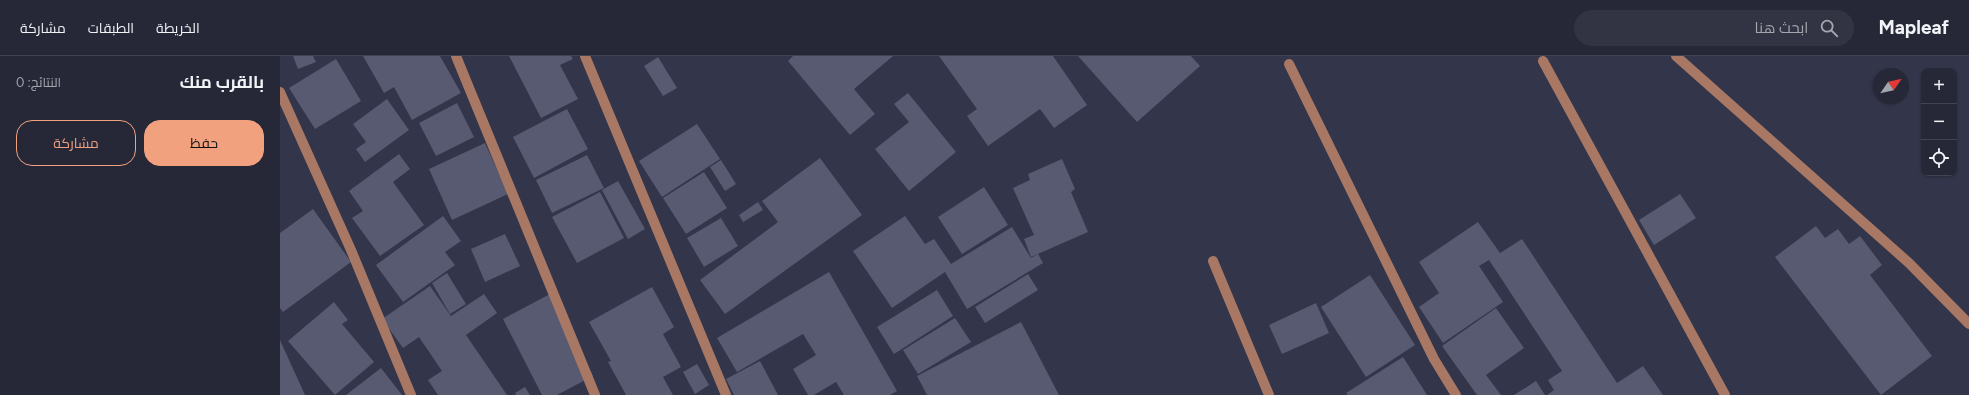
<!DOCTYPE html>
<html lang="ar">
<meta charset="utf-8">
<style>
body{margin:0;font-family:Figtree,Cairo,sans-serif;background:#323443;color:#f1f3f6;direction:rtl}
.controls{position:absolute;right:12px;top:12px;display:grid;overflow:hidden;border-radius:8px;box-shadow:0 1px 3px #0004}
.controls button{width:36px;height:36px;display:grid;place-items:center;padding:0;border:0;border-bottom:1px solid #424453;background:#262838;color:#f1f3f6;font:20px sans-serif}
.compass{position:absolute;left:1593px;top:12px;width:36px;height:36px;border-radius:50%;background:#262838;box-shadow:0 1px 3px #0004;rotate:56deg}
.list{margin:0;padding:0;list-style:none}
h2{display:flex;justify-content:space-between;align-items:center;height:52px;margin:0;padding:0 16px;font-size:17px}
h2 small{font-size:13px;font-weight:400;color:#a4a6ae}
.actions{display:flex;gap:8px;padding:12px 16px}
.actions a{flex:1;padding:9px 0;border:1px solid #f2a17e;border-radius:16px;text-align:center;font-size:14px;color:#f2a17e}
.actions .main{background:#f2a17e;color:#111}
.icon{flex:none;width:22px;height:22px;fill:none;stroke:currentColor;stroke-width:2;stroke-linecap:round;stroke-linejoin:round}
.map{position:relative;flex:none;width:1689px;height:339px;overflow:hidden;direction:ltr}
header{display:flex;align-items:center;gap:24px;box-sizing:border-box;height:56px;padding:0 20px;background:#262838;border-bottom:1px solid #424453}
header strong{font-size:19px}
nav{display:flex;gap:22px;margin-inline-start:auto;font-size:14px}
.search{width:280px;height:36px;background:#323443;display:flex;align-items:center;gap:10px;box-sizing:border-box;padding:0 14px;border-radius:22px;color:#a4a6ae;font-size:15px}
main{display:flex}
aside{flex:1;background:#262838}
.map>svg:first-child{display:block}
.building{fill:#575a71}
.lines{fill:none;stroke-linecap:round;stroke-linejoin:round}
.minor{stroke:#a87864;stroke-width:10}
</style>
<header>
<strong>Mapleaf</strong>
<div class="search"><svg class="icon" aria-label="search" viewBox="0 0 24 24"><circle cx="10" cy="10" r="6"/><path d="M15 15l6 6"/></svg>ابحث هنا</div>
<nav><a>الخريطة</a><a>الطبقات</a><a>مشاركة</a></nav>
</header>
<main>
<div class="map">
<svg width="1689" height="339" viewBox="0 0 1689 339">
<rect width="100%" height="100%" fill="#33354a"/>
<path class="building" d="M13 0H33L36 6 18 13Z
M83 0H160L181 37 132 64 114 31 104 37Z
M229 0H291L293 3 280 9 298 43 261 62Z
M513 0H613L574 33 595 58 570 79 508 5Z
M659 0H773L807 49 774 72 760 53 708 90 687 60 697 53Z
M798 0H911L920 10 857 66Z
M378 1 397 32 383 40 364 10Z
M56 3 81 45 35 73 9 32Z
M628 37 676 96 629 135 595 93 629 66 614 48Z
M107 43 129 74 85 106 76 93 86 86 73 68Z
M177 47 194 81 156 100 139 67Z
M287 53 308 93 254 122 233 81Z
M417 68 440 103 382 141 359 105Z
M205 87 228 138 172 164 149 113Z
M119 98 130 113 113 126 144 169 100 200 72 162 83 155 69 135Z
M307 99 324 132 272 157 256 124Z
M540 102 582 159 445 258 420 224 498 166 482 145Z
M782 103 795 133 791 136 808 176 751 201 744 183 754 179 733 132 750 124 748 118Z
M441 104 456 128 445 135 430 111Z
M424 116 447 152 406 178 383 142Z
M338 125 365 173 348 183 322 134Z
M704 131 728 169 682 198 658 161Z
M320 136 344 182 297 207 272 161Z
M1400 138 1416 162 1374 189 1359 164Z
M478 146 483 154 463 166 459 159Z
M33 153 71 206 3 256 0 252V177Z
M163 160 181 185 165 196 175 209 123 246 96 209Z
M625 160 645 188 654 183 671 208 732 171 751 202 758 198 763 207 687 253 665 216 612 252 573 195Z
M441 162 458 190 424 211 407 182Z
M1198 166 1220 197 1242 183 1337 327 1363 310 1383 339H1267L1274 334 1268 324 1282 315 1209 204 1199 210 1223 246 1163 287 1139 251 1159 237 1139 206Z
M1536 170 1545 182 1558 173 1569 188 1580 180 1602 209 1590 219 1652 300 1601 339 1495 201Z
M225 178 240 210 205 226 191 193Z
M549 216 617 335 610 339H564L556 326 534 339H528L513 313 536 299 523 278 457 316 437 282Z
M167 217 186 248 170 258 152 227Z
M748 218 758 234 705 267 695 251Z
M1090 219 1135 289 1086 321 1041 251Z
M150 230 171 260 204 238 217 257 186 279 227 339H158L148 324 162 315 139 281 123 292 102 263Z
M372 231 394 271 383 278 401 311 383 321 393 339H346L328 306 331 305 309 266Z
M657 234 673 260 614 298 597 271Z
M270 238 313 320 277 339H262L223 263Z
M54 246 68 264 62 268 94 306 55 339 8 285Z
M1036 247 1049 277 1002 298 989 269Z
M1216 252 1244 292 1206 319 1221 339H1197L1162 290Z
M675 262 691 286 638 318 623 294Z
M741 266 779 339H647L637 320Z
M0 284 25 339H0Z
M1123 301 1147 339H1068L1066 337Z
M480 305 498 339H454L446 323Z
M417 308 429 329 415 338 403 316Z
M101 312 122 339H66Z
M1256 325 1265 339H1234Z
M245 331 250 339H236L235 337Z"/>
<g class="lines">
<path class="minor" d="M176 0 315 339
M305 0 446 339
M1396 0 1629 207 1689 268
M1263 5 1445 339
M1009 8 1154 303 1176 339
M0 36 71 194 131 339
M933 205 989 339"/>
</g>
</svg>
<div class="controls">
<button>+</button>
<button>−</button>
<button><svg class="icon" aria-label="locate" viewBox="0 0 24 24"><circle cx="12" cy="12" r="6"/><path d="M12 2v4M12 18v4M2 12h4M18 12h4"/></svg></button>
</div>
<svg class="compass" viewBox="-18 -18 36 36"><path d="M0-13l5 13h-10z" fill="#e53935"/><path d="M0 13l5-13h-10z" fill="#a4a6ae"/></svg>
</div>
<aside>
<h2>بالقرب منك<small>النتائج: 0</small></h2>
<ul class="list">
</ul>
<div class="actions"><a class="main">حفظ</a><a>مشاركة</a></div>
</aside>
</main>
